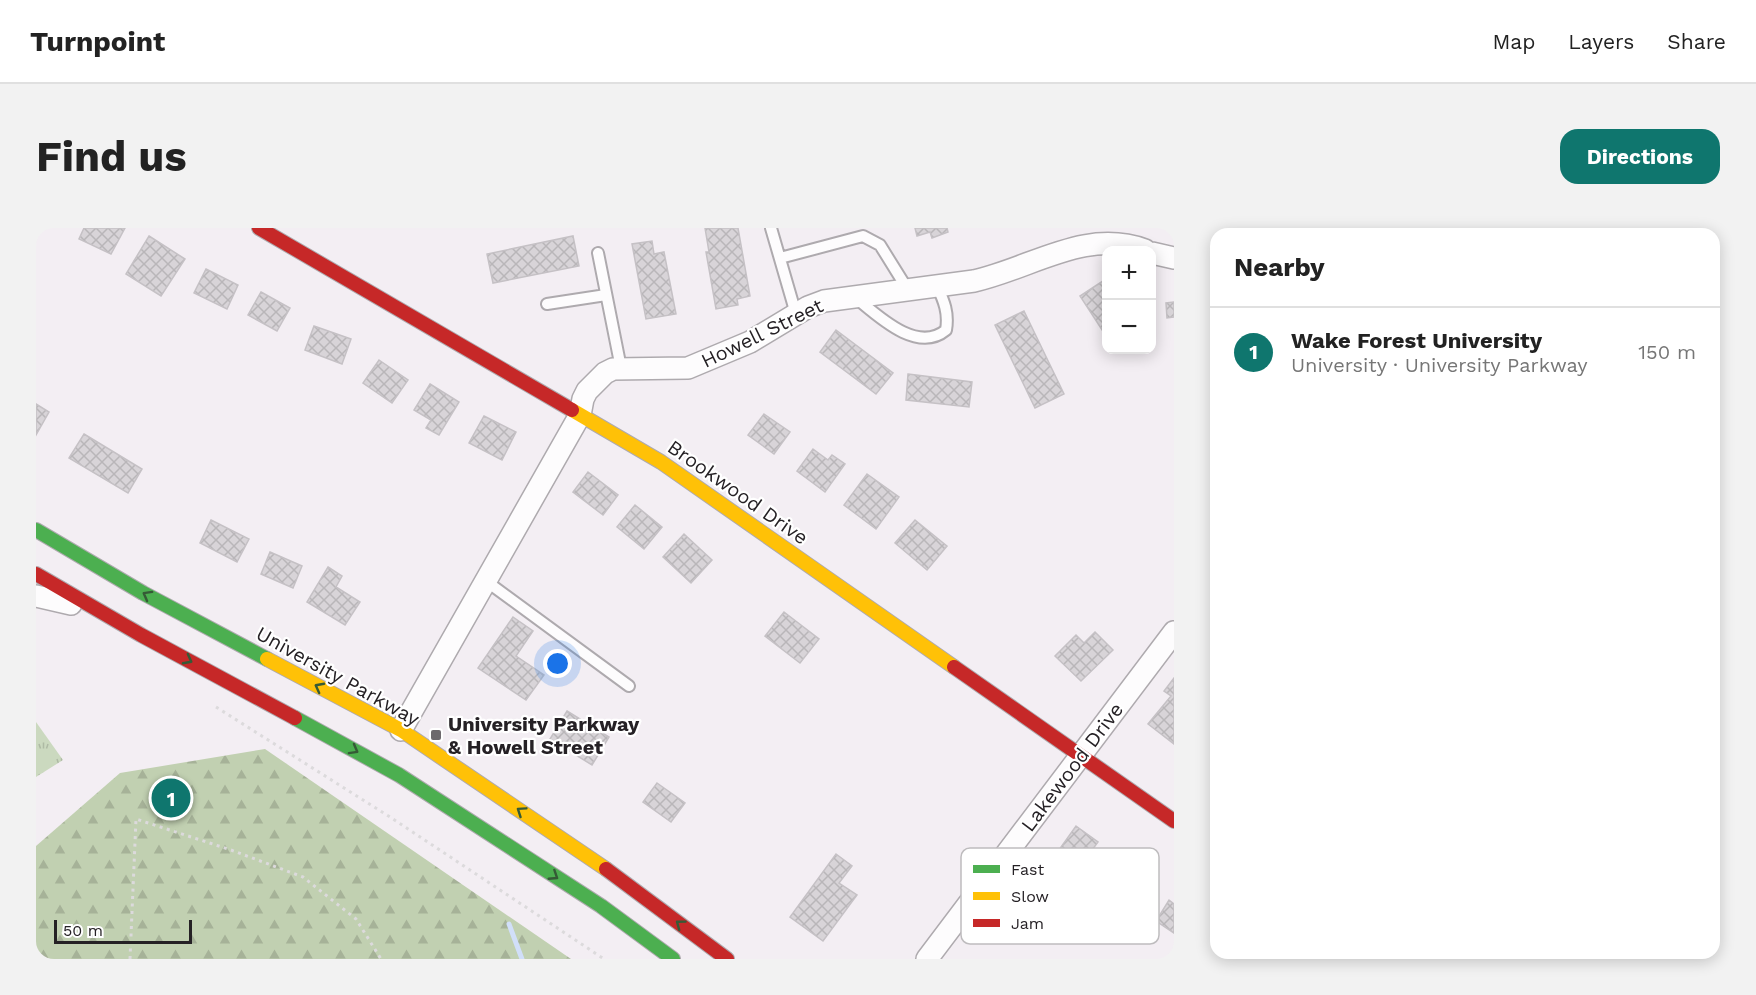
<!DOCTYPE html>
<meta charset="utf-8">
<style>
body{margin:0;font-family:"Work Sans",sans-serif;background:#f2f2f2;color:#222}
.controls{position:absolute;right:18px;top:18px;display:grid;overflow:hidden;border-radius:12px;box-shadow:0 3px 15px #0003}
.controls button{width:54px;height:54px;display:grid;place-items:center;padding:0;border:0;border-bottom:2px solid #e0e0e0;background:#fff;color:#222;font:30px sans-serif}
.scale{position:absolute;left:18px;bottom:15px;width:138px;box-sizing:border-box;padding-left:6px;border:3px solid #252125;border-top:0;font-size:16px;line-height:21px;white-space:nowrap;color:#252125;-webkit-text-stroke:4px #fff;paint-order:stroke}
.you{position:absolute;left:522px;top:436px;width:21px;height:21px;margin:-15px;border:4px solid #fff;border-radius:50%;background:#1a73e8;box-shadow:0 0 0 9px #1a73e833}
.badge{display:grid;place-items:center;width:39px;height:39px;border-radius:50%;background:#0f766e;color:#fff;font-size:20px;font-weight:700}
.pin{position:absolute;translate:-50% -50%;border:3px solid #fff;box-shadow:0 2px 6px #0006}
.list{margin:0;padding:0;list-style:none}
h2{display:flex;justify-content:space-between;align-items:center;height:78px;margin:0;padding:0 24px;font-size:26px}
h2 small{font-size:20px;font-weight:400;color:#767676}
.list li{display:grid;grid-template-columns:39px 1fr auto;gap:18px;align-items:center;box-sizing:border-box;height:90px;padding:0 24px;border-top:2px solid #e0e0e0}
.list b{display:block;font-size:22px;white-space:nowrap}
.list p{margin:0;font-size:20px;white-space:nowrap;color:#767676}
.list em{font-size:20px;font-style:normal;color:#767676}
.map{position:relative;flex:none;width:1138px;height:731px;overflow:hidden;border-radius:18px}
header{display:flex;align-items:center;gap:36px;box-sizing:border-box;height:84px;padding:0 30px;background:#fff;border-bottom:2px solid #e0e0e0}
header strong{font-size:28px}
nav{display:flex;gap:33px;margin-inline-start:auto;font-size:21px}
.intro{display:flex;align-items:center;justify-content:space-between;box-sizing:border-box;height:144px;padding:0 36px}
h1{margin:0;font-size:42px}
.button{padding:15px 27px;border-radius:18px;background:#0f766e;color:#fff;font-size:21px;font-weight:700}
main{display:flex;gap:36px;padding:0 36px}
aside{flex:1;background:#fff;border-radius:18px;box-shadow:0 3px 15px #0003}
.map>svg:first-child{display:block}
.grass{fill:url(#grass-tufts)}
.forest{fill:url(#forest-firs)}
.lines{fill:none;stroke-linecap:round;stroke-linejoin:round}
.stream{stroke:#d1dff9;stroke-width:5}
.building{fill:url(#building-cross-hatch);stroke:#c5c1c5;stroke-width:1.5}
.lane-casing{stroke:#aeaaae;stroke-width:14}
.street-casing{stroke:#aeaaae;stroke-width:24}
.fast-casing{stroke:#aeaaae;stroke-width:16}
.slow-casing{stroke:#aeaaae;stroke-width:16}
.jam-casing{stroke:#aeaaae;stroke-width:16}
.path{stroke:#dcdadc;stroke-width:3;stroke-dasharray:3 4.5;stroke-linecap:butt}
.lane{stroke:#fdfcfd;stroke-width:10}
.street{stroke:#fdfcfd;stroke-width:21}
.fast{stroke:#4caf50;stroke-width:14}
.slow{stroke:#ffc107;stroke-width:14}
.jam{stroke:#c62828;stroke-width:14}
.oneway{stroke:#355a36}
.poi-dot{fill:#6d696d;stroke:#fff;stroke-width:2}
.labels{text-anchor:middle;stroke-width:4.5;stroke-linejoin:round;paint-order:stroke}
.street-label{font-size:20px;fill:#252125;stroke:#fff}
.poi-label{font-size:20px;font-weight:bold;fill:#252125;stroke:#fff;text-anchor:start}
.key{fill:#fff;stroke:#bebcbe;stroke-width:1.5}
.key-label{font-size:16px;fill:#252125}
</style>
<header>
<strong>Turnpoint</strong>
<nav><a>Map</a><a>Layers</a><a>Share</a></nav>
</header>
<div class="intro"><h1>Find us</h1><a class="button">Directions</a></div>
<main>
<div class="map">
<svg width="1138" height="731" viewBox="0 0 1138 731">
<defs>
<pattern id="grass-tufts" width="24" height="20" patternUnits="userSpaceOnUse" patternTransform="scale(1.5)"><rect width="24" height="20" fill="#cbd9bf"/><path d="M3 7l-1-3M5 7V3M7 7l1-3M15 17l-1-3M17 17v-4M19 17l1-3" fill="none" stroke="#aebaa4"/></pattern>
<pattern id="forest-firs" width="22" height="20" patternUnits="userSpaceOnUse" patternTransform="scale(1.5)"><rect width="22" height="20" fill="#c1d0b1"/><path d="M5 1l3.5 6h-7zM16 11l3.5 6h-7z" fill="#a6b298"/></pattern>
<pattern id="building-cross-hatch" width="8" height="8" patternUnits="userSpaceOnUse" patternTransform="scale(1.5)"><rect width="8" height="8" fill="#d8d4d8"/><path d="M0 0l8 8M0 8l8-8" fill="none" stroke="#b9b6b9"/></pattern>
</defs>
<rect width="100%" height="100%" fill="#f3eef3"/>
<path class="grass" d="M0 494 27 532 0 549Z"/>
<path class="forest" d="M229 521 535 731H0V618L84 545Z"/>
<g class="lines">
<path class="stream" d="M473 696 486 731"/>
</g>
<path class="building" d="M48 0H89L75 26 43 11Z
M669 0H702L714 68 701 71 702 77 680 81 670 24H673Z
M879 0H911L912 4 896 10 894 4 881 8Z
M113 8 149 31 125 68 90 46Z
M537 8 543 38 457 55 451 26Z
M616 13 618 26 628 24 640 86 610 91 596 16Z
M170 41 202 57 191 81 158 65Z
M1070 51V108L1044 68Z
M225 64 254 80 241 103 212 87Z
M1138 74V89L1131 90 1130 75Z
M988 83 1028 166 999 180 959 97Z
M278 98 315 111 306 136 269 122Z
M800 102 857 145 840 166 784 124Z
M343 132 372 152 356 175 327 155Z
M872 146 936 154 933 179 870 172Z
M394 156 423 174 403 207 390 200 395 192 378 182Z
M0 176 13 184 0 207Z
M728 186 754 204 738 226 712 207Z
M448 188 480 204 466 232 433 215Z
M48 206 106 241 92 265 33 230Z
M777 221 792 232 796 227 809 236 789 264 761 243Z
M552 244 582 267 567 287 537 264Z
M831 246 863 269 840 301 808 277Z
M599 277 626 299 608 321 581 299Z
M175 292 213 311 201 334 164 315Z
M879 292 911 318 891 342 859 315Z
M648 306 676 332 655 355 627 329Z
M234 324 266 338 257 360 225 346Z
M292 339 306 348 300 359 324 374 309 397 271 374Z
M748 384 783 411 764 435 729 408Z
M477 389 497 403 480 428 508 447 490 472 442 440Z
M1059 404 1077 422 1045 453 1019 428 1040 407 1048 415Z
M1138 450V516L1112 496 1135 468 1128 463Z
M531 483 573 509 556 537 514 511Z
M621 555 649 575 635 594 607 574Z
M1040 598 1062 614 1043 640 1036 634 1030 644 1015 633Z
M800 626 816 638 803 655 821 667 787 713 754 689Z
M1133 672 1138 676V705L1120 693Z"/>
<g class="lines">
<g class="lane-casing">
<path id="lane" d="M735 0 760 86
M562 25 585 140
M744 30 827 8 844 17 872 62
M820 70C842 88 881 126 910 102 913 85 908 73 901 58
M511 76 570 67
M450 353 593 458"/>
</g>
<g class="street-casing">
<path id="street" d="M1116 25 1138 30
M0 368 35 376
M365 502 544 187 547 171 551 163 569 145 577 141 652 140 714 114 772 79 788 73 938 53C996 40 1049 0 1109 22
M891 731 1138 404"/>
</g>
<g class="fast-casing">
<path id="fast" d="M0 302 107 365 231 431
M259 490 363 547 565 678 637 731"/>
</g>
<g class="slow-casing">
<path id="slow" d="M536 182 625 234 918 439
M231 431 365 502 570 641"/>
</g>
<g class="jam-casing">
<path id="jam" d="M223 0 536 182
M0 346 105 407 259 490
M918 439 1138 593
M570 641 691 731"/>
</g>
<path class="path" d="M180 479 354 589 568 731
M94 731 100 591 195 622 267 649 320 691 345 731"/>
<use href="#lane" class="lane"/>
<use href="#street" class="street"/>
<use href="#fast" class="fast"/>
<use href="#slow" class="slow"/>
<use href="#jam" class="jam"/>
</g>
<defs><path id="oneway-chevron" d="M-2-3.5L2.5 0L-2 3.5" fill="none" stroke-width="1.6" stroke-linecap="round" stroke-linejoin="round" transform="scale(1.5)"/></defs>
<g class="oneway">
<use href="#oneway-chevron" transform="translate(111 367) rotate(-151)"/>
<use href="#oneway-chevron" transform="translate(152 432) rotate(28)"/>
<use href="#oneway-chevron" transform="translate(283 459) rotate(-152)"/>
<use href="#oneway-chevron" transform="translate(318 522) rotate(29)"/>
<use href="#oneway-chevron" transform="translate(485 583) rotate(-146)"/>
<use href="#oneway-chevron" transform="translate(518 648) rotate(33)"/>
<use href="#oneway-chevron" transform="translate(644 696) rotate(-143)"/>
</g>
<rect class="poi-dot" x="394" y="501" width="12" height="12" rx="3"/>
<g class="labels">
<g class="street-label">
<text transform="translate(726 105) rotate(-26)" y="7">Howell Street</text>
<text transform="translate(702 264) rotate(35)" y="7">Brookwood Drive</text>
<text transform="translate(302 448) rotate(29)" y="7">University Parkway</text>
<text transform="translate(1036 539) rotate(-53)" y="7">Lakewood Drive</text>
</g>
<g class="poi-label">
<text x="412" y="503">University Parkway<tspan x="412" dy="23">&amp; Howell Street</tspan></text>
</g>
</g>
<rect x="925" y="620" width="198" height="96" rx="9" class="key"/>
<rect x="937" y="637" width="27" height="8" fill="#4caf50"/>
<rect x="937" y="664" width="27" height="8" fill="#ffc107"/>
<rect x="937" y="691" width="27" height="8" fill="#c62828"/>
<g class="key-label">
<text x="975" y="647">Fast</text>
<text x="975" y="674">Slow</text>
<text x="975" y="701">Jam</text>
</g>
</svg>
<div class="controls">
<button>+</button>
<button>−</button>
</div>
<div class="scale">50 m</div>
<div class="you"></div>
<div class="pin badge" style="left:135px;top:570px">1</div>
</div>
<aside>
<h2>Nearby<small></small></h2>
<ul class="list">
<li><span class="badge">1</span><div><b>Wake Forest University</b><p>University · University Parkway</p></div><em>150 m</em></li>
</ul>
</aside>
</main>
